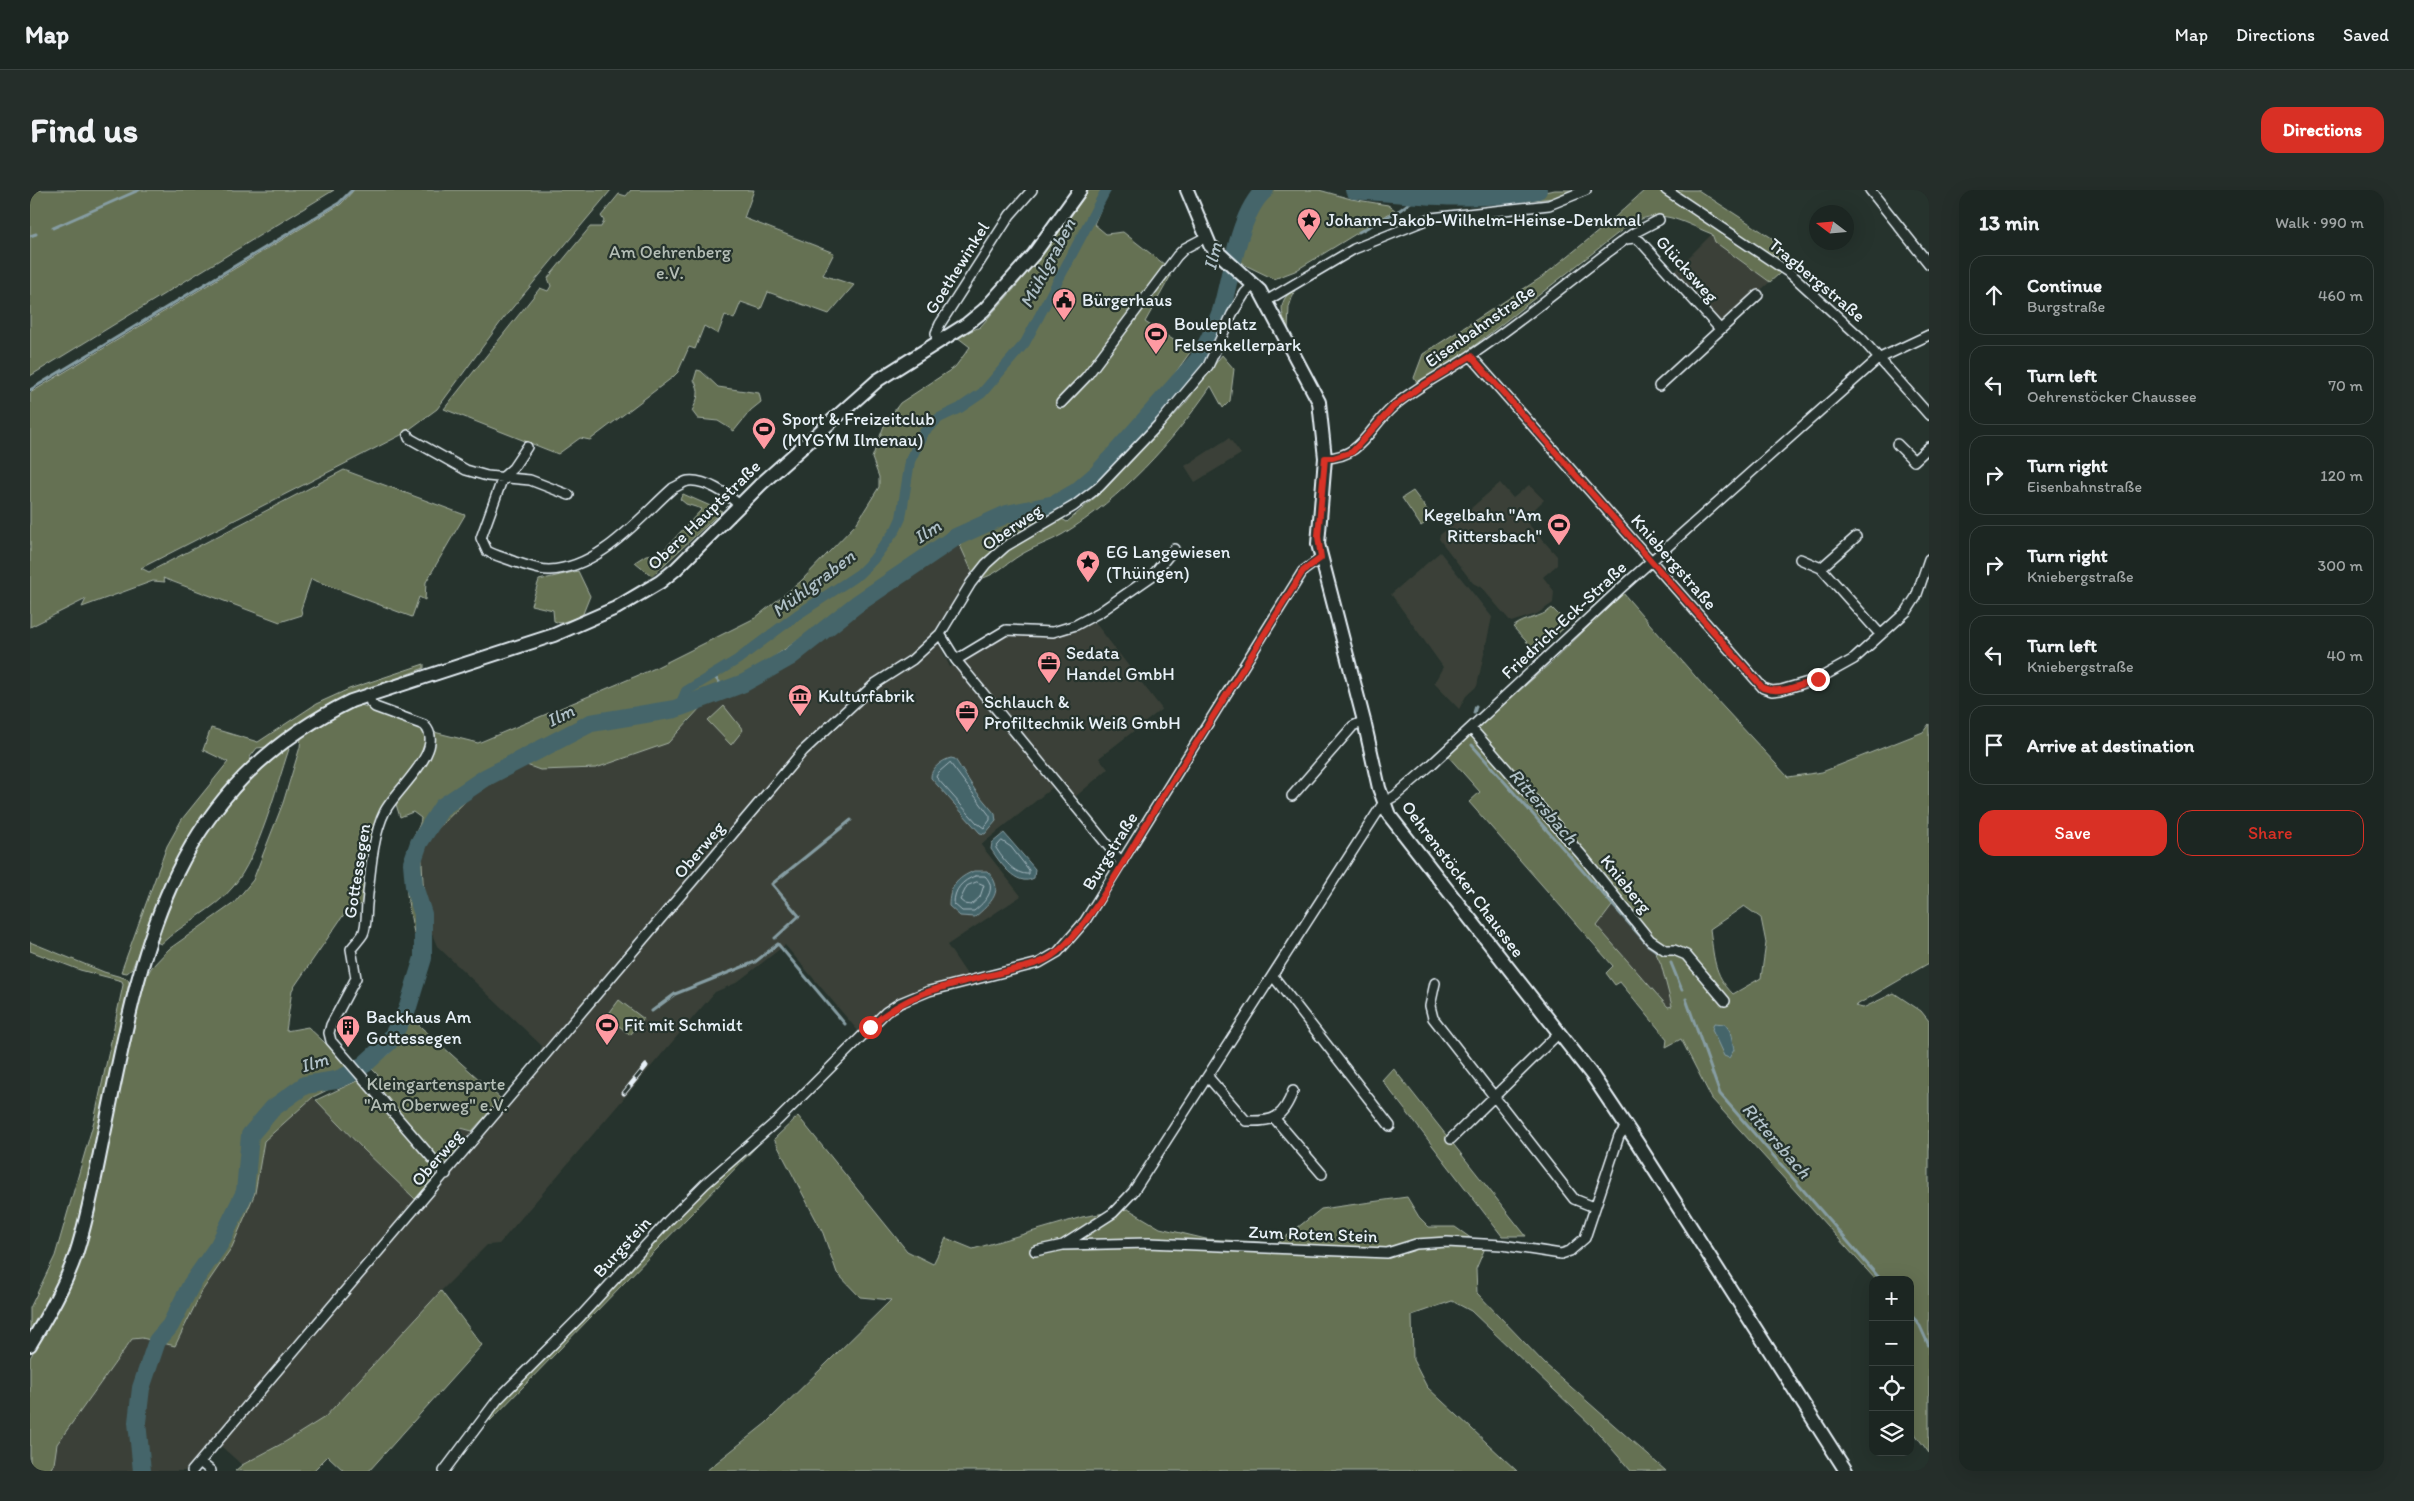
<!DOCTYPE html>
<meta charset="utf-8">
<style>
body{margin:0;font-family:Itim,sans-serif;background:#252e2a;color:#f1f3f6}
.controls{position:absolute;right:15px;bottom:15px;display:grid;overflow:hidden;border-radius:10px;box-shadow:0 5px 20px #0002}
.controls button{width:45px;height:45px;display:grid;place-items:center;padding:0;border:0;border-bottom:1px solid #3a4340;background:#1c2622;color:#f1f3f6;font:25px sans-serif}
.compass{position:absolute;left:1779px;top:15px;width:45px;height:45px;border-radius:50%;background:#1c2622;box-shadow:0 5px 20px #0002;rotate:286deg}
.stop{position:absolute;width:15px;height:15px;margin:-11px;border:4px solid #d93025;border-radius:50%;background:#fff}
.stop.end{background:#d93025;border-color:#fff;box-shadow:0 1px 5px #0008}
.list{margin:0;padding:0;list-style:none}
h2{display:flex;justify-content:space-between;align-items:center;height:65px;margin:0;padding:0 20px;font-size:21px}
h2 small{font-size:16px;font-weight:400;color:#a0a5a5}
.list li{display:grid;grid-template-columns:32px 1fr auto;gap:15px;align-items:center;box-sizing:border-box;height:80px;margin:0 10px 10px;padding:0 10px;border:1px solid #3a4340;border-radius:15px}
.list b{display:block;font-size:19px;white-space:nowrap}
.list p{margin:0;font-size:16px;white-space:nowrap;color:#a0a5a5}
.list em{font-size:16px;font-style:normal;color:#a0a5a5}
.actions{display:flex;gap:10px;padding:15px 20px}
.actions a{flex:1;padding:11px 0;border:1px solid #d93025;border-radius:15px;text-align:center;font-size:18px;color:#d93025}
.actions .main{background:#d93025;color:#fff}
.icon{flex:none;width:28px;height:28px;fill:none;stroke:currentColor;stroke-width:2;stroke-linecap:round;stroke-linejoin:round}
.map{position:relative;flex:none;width:1899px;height:1281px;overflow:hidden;border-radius:15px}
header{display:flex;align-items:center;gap:30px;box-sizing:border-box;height:70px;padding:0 25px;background:#1c2622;border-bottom:1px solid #3a4340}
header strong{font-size:24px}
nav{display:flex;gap:28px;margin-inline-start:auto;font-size:18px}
.intro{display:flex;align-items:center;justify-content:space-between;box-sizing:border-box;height:120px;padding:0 30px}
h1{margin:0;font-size:35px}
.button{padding:12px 22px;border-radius:15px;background:#d93025;color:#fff;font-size:18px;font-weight:700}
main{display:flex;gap:30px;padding:0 30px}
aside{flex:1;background:#1c2622;border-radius:15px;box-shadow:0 5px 20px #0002}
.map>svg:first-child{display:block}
.built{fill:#3a4138}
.green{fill:#657152;stroke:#a6b1a5;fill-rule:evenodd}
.water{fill:#45656b;stroke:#869da3}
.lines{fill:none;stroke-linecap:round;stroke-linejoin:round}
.shore{stroke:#a7b9c0;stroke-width:1}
.stream{stroke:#869da3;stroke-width:3}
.canal{stroke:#45656b;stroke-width:10}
.river{stroke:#45656b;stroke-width:18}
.street-casing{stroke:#e8f1f8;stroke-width:12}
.secondary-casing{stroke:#e8f1f8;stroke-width:16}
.street{stroke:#26332d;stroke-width:9}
.secondary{stroke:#26332d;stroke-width:12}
.rail-casing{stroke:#e8f1f8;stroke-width:5}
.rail{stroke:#26332d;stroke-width:3;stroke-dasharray:9;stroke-linecap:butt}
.route{stroke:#d93025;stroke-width:6}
.labels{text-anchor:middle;stroke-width:4.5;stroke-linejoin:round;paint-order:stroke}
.poi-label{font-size:18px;fill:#e8f1f8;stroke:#26332d;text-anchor:start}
.park-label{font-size:18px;fill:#b4beb6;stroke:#26332d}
.street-label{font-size:18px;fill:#e8f1f8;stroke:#26332d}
.water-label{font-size:19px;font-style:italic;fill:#afc0c7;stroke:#26332d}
</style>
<header>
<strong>Map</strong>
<nav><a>Map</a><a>Directions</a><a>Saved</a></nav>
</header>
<div class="intro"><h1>Find us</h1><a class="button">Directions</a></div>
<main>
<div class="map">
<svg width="1899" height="1281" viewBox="0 0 1899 1281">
<rect width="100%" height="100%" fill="#26332d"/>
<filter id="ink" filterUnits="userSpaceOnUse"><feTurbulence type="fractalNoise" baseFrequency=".02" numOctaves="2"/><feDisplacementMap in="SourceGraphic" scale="10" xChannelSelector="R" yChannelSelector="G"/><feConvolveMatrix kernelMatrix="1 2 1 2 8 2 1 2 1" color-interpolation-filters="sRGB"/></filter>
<g filter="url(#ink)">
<path class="built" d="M1682 44 1685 52 1740 92 1691 134 1644 82Z
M1199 248 1211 264 1165 292 1155 276Z
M1470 293 1483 308 1499 295 1514 310 1494 329 1527 366V375L1513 387 1524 401 1523 413 1507 424 1481 432 1452 398 1443 393 1409 349 1410 345Z
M928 351 946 390 904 443 920 477 937 469 979 443 1025 445 1063 430 1132 519 1069 568 1078 579 1037 614 1023 597 951 655 991 706 917 755 938 786 902 796 869 809 829 842 755 755 706 793 685 802 469 1054 457 1055 411 1101 295 1227 255 1252 212 1275 183 1249 155 1281H20L24 1274 27 1254 102 1149 112 1148 172 1101 202 1057 225 1003 234 951 283 907 332 958 386 1009 416 975 425 945 431 937 442 941 508 865 512 856 407 756 395 727 391 655 456 591 491 573 510 580 658 533 671 517 838 402Z
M1410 362 1462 427 1447 496 1436 506 1429 519 1404 493 1413 477 1361 404Z
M1585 711 1622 755 1631 774 1642 816 1638 817 1567 736Z"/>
<path class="green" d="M0 0H304L0 186Z
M324 0H581L473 129 407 219 373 244 111 378 119 382 314 280 435 325 396 392 395 410 389 407 382 427 281 389 271 419 272 425 250 432 133 388 135 392 123 391 52 417 56 409 0 437V203L311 14Z
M601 0H724L714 28 804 63 793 85 824 95 799 124 738 102 731 119 711 112 704 129 695 125 688 144 674 136 665 159 659 157 648 182 643 187 560 250 550 248 528 264 414 219 510 98 518 101 521 96 518 88 560 37H571L574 31 571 26 589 4 596 6Z
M1059 0H1079L1064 34 1076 44 1093 42 1139 78 1140 87 1115 132 1161 161 1136 196 1064 279 1020 322 1037 332 1076 298 1155 214 1192 165 1204 179 1200 211 1193 218 1181 196C1142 253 1092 308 1033 344 1020 352 1005 356 992 364 975 374 966 386 946 390L928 351 838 402 671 517 638 553 566 578 510 580 491 573 456 591 391 655 395 727 385 748C378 712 371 689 381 652 384 643 390 638 391 628L383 622 370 627 364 608 403 553 404 542 448 553 623 479 725 428 770 392 826 334 849 297V287L842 268 855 233 870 213 925 177 940 157 927 147 950 137 984 99 1036 33Z
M1244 0H1289L1321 9 1358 15 1365 20 1265 81 1244 89 1217 76 1207 68C1213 44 1222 13 1244 0Z
M1525 0H1544L1525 8 1490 11 1491 6Z
M1615 0H1668L1742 48 1757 77 1740 92 1685 52 1682 44C1649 31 1629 15 1596 37L1436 162 1387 193 1384 188 1393 164 1512 87 1575 36Z
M1265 99 1259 117 1258 140C1251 123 1247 110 1265 99Z
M667 180 671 181 688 197 729 203 731 212 721 220 704 241 688 231 668 229 662 221C668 208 671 202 664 190Z
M1383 301 1401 325V329L1391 336 1372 308Z
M653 304 692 321 622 386 605 372 616 365 630 364 672 319 656 314 650 309Z
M548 381 560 406 552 426 530 433 524 431 523 420 501 415 509 390Z
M1593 403 1671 493 1758 587 1792 582 1893 542 1899 534V773L1825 816 1833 818 1864 803 1891 821 1899 831V1263L1880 1237V1090H1846L1682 909 1651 849 1636 857 1637 849 1590 792 1585 795 1576 783 1583 776 1439 612 1450 602 1417 565 1522 472ZM1585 712 1622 755 1631 774 1642 816 1638 817 1567 736ZM1714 716 1731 728 1736 753 1731 788 1703 804C1683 784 1684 766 1680 739Z
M1522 418 1538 434 1507 463 1483 437C1495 427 1510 429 1522 418Z
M394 474V478L301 513 236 557 227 558 220 567 221 573C188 606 158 643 137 686 123 716 114 748 102 779L97 783 91 782 137 656 152 629 198 572 173 560 181 538 228 552 286 514 319 499Z
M331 515 388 535 396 542 397 552 386 575 352 619 334 713 317 720 262 800 256 841 278 837 308 865 320 879 317 880 324 887 283 907 234 951 225 1003 202 1057 172 1101 145 1156 112 1148 102 1149 27 1254 24 1274 19 1281H0V1168L45 1083 55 1056 113 793 121 778 139 759 204 713 223 690 253 613 270 557 271 547 313 521Z
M694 516 713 540 701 555 678 531Z
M256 557 259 559C245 601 230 663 203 697 184 720 153 733 131 754L124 751C132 732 138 710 148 691 177 635 209 599 256 557Z
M0 752 74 782 98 789 99 793 45 1046 28 1091 0 1142V1118L25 1066 64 931 93 795 92 791 50 780 0 761Z
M589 810 614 829 600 845 577 826Z
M382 829 471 909 442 941 431 938 425 945 432 954 416 975 408 972 343 893 348 885 341 878 360 863Z
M1363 878 1496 1046H1472L1352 890Z
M329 890 404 976 405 987 385 1009 332 958 286 910Z
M768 926 877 1061 903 1074 916 1048 943 1059 1052 1027 1098 1019 1130 1038 1176 1049 1248 1053 1291 1019 1377 1007 1389 1027 1399 1037H1425L1455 1058 1446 1079 1447 1103 1515 1174 1636 1281H1601L1563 1237 1441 1121 1422 1111 1382 1125 1383 1170 1397 1197 1487 1281H676L736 1233 861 1110 830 1107 807 1083 793 1043 744 949Z
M727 956 460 1231 461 1223 651 1023 707 970Z
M411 1101 452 1155 339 1281H314L298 1266 283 1281H205L212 1275 255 1252 295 1227Z"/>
<path class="water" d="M921 568 925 569 945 600 965 624 966 631 955 644 950 643 901 588C900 579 912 570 921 568Z
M974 643 1005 679 1004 688C986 698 969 671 961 659L962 653Z
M944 681H957C976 700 961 713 945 727L930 726 919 716C919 697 927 688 944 681Z
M1684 833 1695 834 1700 841 1704 860 1699 868 1694 866 1682 840Z"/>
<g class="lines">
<path class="shore" d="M920 573 960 626V630L954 638 947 633 906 587 908 583Z
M972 651 981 657 999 680V684C984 685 973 669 966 658Z
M945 686H955C968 699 955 712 944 721H932L924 714C924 699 932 691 945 686Z
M947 692 954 695 950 707 941 715 935 714 930 710 937 696Z"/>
<path class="stream" d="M23 38 109 0
M1329 42 1370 20 1390 5
M0 46 6 44
M0 200 309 13 322 0
M683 485 695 499
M1444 523 1446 516
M1442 555 1618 755 1628 762
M745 748 769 726 742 694 821 630
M748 754 815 834
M1641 773 1652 800
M1656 809 1690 904 1851 1090
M622 821 645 804 725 772 748 754
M1880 1124 1889 1134 1899 1156"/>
<path class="canal" d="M650 515 656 501 707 470 767 425 829 384 843 370 866 339 871 328 880 271 894 242 909 228 930 218 952 203 995 153 1076 0"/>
<path class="river" d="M1324 0C1386 5 1446 12 1508 0
M112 1281 107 1232 111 1198 127 1151 140 1136 161 1095 189 1055 215 1002 220 945 243 918 275 895 306 890 318 885 335 874 359 852 377 820 393 768V724L384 696 382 673 389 653 412 617 455 588 561 533 645 519 714 493 760 467 827 414 926 347 977 324 1025 314 1046 302 1068 283 1168 170C1177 154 1185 138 1191 121 1201 88 1208 23 1235 0"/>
<g class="street-casing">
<path id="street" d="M1636 0 1761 84 1831 148 1899 225
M1840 0 1899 74
M1596 49 1605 48 1610 51 1690 139
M1236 111 1324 59 1401 28 1519 15 1556 0
M907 153 906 143 910 134 980 25 1002 0
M1441 166 1733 498 1742 501 1751 500 1788 489 1824 469 1877 421 1886 407 1899 369
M1629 196 1728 105
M1031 213 1056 187 1147 66 1155 58 1176 47
M378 245 379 248 436 280 457 286 500 290 539 305
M1867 254 1884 271 1899 257
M497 257 483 278 473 287 451 348 457 361C466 366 476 368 485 372 496 375 508 380 519 380 570 378 608 329 643 298 648 296 653 292 658 291 675 289 698 304 709 315
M1295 268C1332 268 1339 237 1364 216 1387 196 1415 183 1440 166 1497 128 1548 83 1604 43L1629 30
M1770 369 1791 378 1850 444
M1791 378 1826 347
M910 444 926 470 1092 673
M926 470 976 440 1023 442 1046 435 1070 422 1122 386 1144 359
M338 504 341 513 345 517 394 535C418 558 366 599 355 621 342 646 340 686 337 714 336 723 337 736 333 744 330 749 325 754 321 759L326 788 301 835 299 843 301 851 416 984
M1441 538 1555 669 1620 750 1635 760H1644L1656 765 1695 811
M1262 606 1323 536 1334 531
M1243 786 1360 936
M1405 793 1400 816 1403 828 1544 1009 1564 1017
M1178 887 1216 931C1244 932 1253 928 1263 901
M1245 929 1292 984
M1421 949 1529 843
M1033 1055 1083 1023 1103 1002 1354 612 1365 606 1402 574 1590 399 1848 169 1899 145
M1005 1061 1033 1055 1119 1053 1357 1063 1386 1054 1417 1052 1472 1055 1531 1064 1540 1061 1555 1048 1589 946 1597 936
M170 1272 181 1281
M162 1281 773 561 846 493 882 470 910 444 941 393 956 374 976 356 1044 316 1069 297 1130 233 1178 176 1202 124 1215 103 1224 94
M414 1281 468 1209 550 1127 638 1031 675 994 748 930 856 822 870 813 899 801 1009 773 1028 762 1055 731 1273 381 1291 368"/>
</g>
<g class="secondary-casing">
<path id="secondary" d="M1157 0 1180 55 1230 101 1289 212 1295 268 1288 354 1334 531 1349 598 1359 625 1562 885 1608 954 1816 1281
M0 1155C17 1126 35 1096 46 1064 59 1024 66 981 75 939 112 759 137 601 321 511L524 445 586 418 630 392 646 379 731 294 848 190 937 134 954 120 1004 64 1050 0"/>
</g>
<use href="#street" class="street"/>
<use href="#secondary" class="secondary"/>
<g class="rail-casing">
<path id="rail" d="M594 903 616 876"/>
</g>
<use href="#rail" class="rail"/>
</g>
</g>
<g class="lines" filter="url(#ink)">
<path class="route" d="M840 837C879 800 924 794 974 782 992 777 1012 775 1027 762 1061 734 1096 667 1119 629 1170 546 1223 464 1273 381L1291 368 1288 346 1295 268H1303L1322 262 1363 217 1387 199 1441 166 1733 498C1751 505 1771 494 1788 489"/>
</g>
<defs>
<g id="sight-pin" transform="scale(1.25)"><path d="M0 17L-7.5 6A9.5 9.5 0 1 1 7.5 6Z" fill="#ff9aa2" stroke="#26332d"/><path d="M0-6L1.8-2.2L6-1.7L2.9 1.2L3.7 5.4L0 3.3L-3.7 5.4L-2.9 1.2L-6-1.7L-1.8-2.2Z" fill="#111"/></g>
<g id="civic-pin" transform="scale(1.25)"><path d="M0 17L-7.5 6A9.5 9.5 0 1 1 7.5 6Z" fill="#ff9aa2" stroke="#26332d"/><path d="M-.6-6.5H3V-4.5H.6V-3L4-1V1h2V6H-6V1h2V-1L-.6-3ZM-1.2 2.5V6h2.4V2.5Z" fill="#111"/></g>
<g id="stadium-pin" transform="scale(1.25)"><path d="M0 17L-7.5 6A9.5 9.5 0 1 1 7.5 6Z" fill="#ff9aa2" stroke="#26332d"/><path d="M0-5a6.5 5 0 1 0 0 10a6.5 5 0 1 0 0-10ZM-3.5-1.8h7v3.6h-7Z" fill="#111"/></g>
<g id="office-pin" transform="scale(1.25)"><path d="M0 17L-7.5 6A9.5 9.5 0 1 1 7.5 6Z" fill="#ff9aa2" stroke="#26332d"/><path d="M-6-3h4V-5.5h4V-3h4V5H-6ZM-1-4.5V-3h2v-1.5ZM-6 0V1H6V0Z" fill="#111"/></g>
<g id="museum-pin" transform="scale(1.25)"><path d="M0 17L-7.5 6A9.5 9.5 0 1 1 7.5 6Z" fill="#ff9aa2" stroke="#26332d"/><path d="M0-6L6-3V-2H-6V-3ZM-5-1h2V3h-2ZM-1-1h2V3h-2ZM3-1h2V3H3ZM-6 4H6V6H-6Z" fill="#111"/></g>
<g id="building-pin" transform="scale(1.25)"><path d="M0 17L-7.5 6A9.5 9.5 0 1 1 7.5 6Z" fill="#ff9aa2" stroke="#26332d"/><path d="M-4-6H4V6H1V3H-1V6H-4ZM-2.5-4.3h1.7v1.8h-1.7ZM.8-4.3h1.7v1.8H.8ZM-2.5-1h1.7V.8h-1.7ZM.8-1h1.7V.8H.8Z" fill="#111"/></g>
</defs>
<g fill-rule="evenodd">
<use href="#sight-pin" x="1279" y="30"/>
<use href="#civic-pin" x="1034" y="110"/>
<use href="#stadium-pin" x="1126" y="144"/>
<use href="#stadium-pin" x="734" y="239"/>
<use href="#stadium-pin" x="1529" y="335"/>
<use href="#sight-pin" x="1058" y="372"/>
<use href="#office-pin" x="1019" y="473"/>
<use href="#museum-pin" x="770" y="506"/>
<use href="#office-pin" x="937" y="522"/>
<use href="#stadium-pin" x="577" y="835"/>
<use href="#building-pin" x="318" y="837"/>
</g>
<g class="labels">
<g class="poi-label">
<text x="1296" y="36">Johann-Jakob-Wilhelm-Heinse-Denkmal</text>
<text x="1052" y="116">Bürgerhaus</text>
<text x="1144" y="140">Bouleplatz<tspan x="1144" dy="21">Felsenkellerpark</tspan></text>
<text x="752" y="235">Sport &amp; Freizeitclub<tspan x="752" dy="21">(MYGYM Ilmenau)</tspan></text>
<text x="1512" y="331" text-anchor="end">Kegelbahn "Am<tspan x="1512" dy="21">Rittersbach"</tspan></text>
<text x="1076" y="368">EG Langewiesen<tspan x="1076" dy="21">(Thüingen)</tspan></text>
<text x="1036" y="469">Sedata<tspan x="1036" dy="21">Handel GmbH</tspan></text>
<text x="788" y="512">Kulturfabrik</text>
<text x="954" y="518">Schlauch &amp;<tspan x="954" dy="21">Profiltechnik Weiß GmbH</tspan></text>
<text x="336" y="833">Backhaus Am<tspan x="336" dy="21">Gottessegen</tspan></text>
<text x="594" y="841">Fit mit Schmidt</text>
</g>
<g class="park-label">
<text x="640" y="68">Am Oehrenberg<tspan x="640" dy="21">e.V.</tspan></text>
<text x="406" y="900">Kleingartensparte<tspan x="406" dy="21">"Am Oberweg" e.V.</tspan></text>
</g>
<g class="street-label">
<text transform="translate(927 78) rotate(-58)" y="6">Goethewinkel</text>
<text transform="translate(1657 79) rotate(48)" y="6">Glücksweg</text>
<text transform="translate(1787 90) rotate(40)" y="6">Tragbergstraße</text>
<text transform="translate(1450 136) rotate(-35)" y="6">Eisenbahnstraße</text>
<text transform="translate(674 325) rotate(-44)" y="6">Obere Hauptstraße</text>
<text transform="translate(982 337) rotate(-34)" y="6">Oberweg</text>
<text transform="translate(1644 372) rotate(49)" y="6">Kniebergstraße</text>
<text transform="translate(1534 430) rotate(-43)" y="6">Friedrich-Eck-Straße</text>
<text transform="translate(669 660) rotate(-50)" y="6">Oberweg</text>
<text transform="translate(1080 661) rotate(-58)" y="6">Burgstraße</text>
<text transform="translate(327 681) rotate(-81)" y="6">Gottessegen</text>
<text transform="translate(1433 689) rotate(53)" y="6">Oehrenstöcker Chaussee</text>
<text transform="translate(1596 694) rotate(51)" y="6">Knieberg</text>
<text transform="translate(407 968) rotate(-49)" y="6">Oberweg</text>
<text transform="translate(1283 1044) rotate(2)" y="6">Zum Roten Stein</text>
<text transform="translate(592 1057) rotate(-47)" y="6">Burgstein</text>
</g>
<g class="water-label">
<text transform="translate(1182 66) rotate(-76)" y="7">Ilm</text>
<text transform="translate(1017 73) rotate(-62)" y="7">Mühlgraben</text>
<text transform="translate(897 341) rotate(-33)" y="7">Ilm</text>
<text transform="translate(783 393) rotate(-37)" y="7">Mühlgraben</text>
<text transform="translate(530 525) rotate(-27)" y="7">Ilm</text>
<text transform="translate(1514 616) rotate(49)" y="7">Rittersbach</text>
<text transform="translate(284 872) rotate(-17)" y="7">Ilm</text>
<text transform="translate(1747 950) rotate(49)" y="7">Rittersbach</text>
</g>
</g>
</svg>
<div class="controls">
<button>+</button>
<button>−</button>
<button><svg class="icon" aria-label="locate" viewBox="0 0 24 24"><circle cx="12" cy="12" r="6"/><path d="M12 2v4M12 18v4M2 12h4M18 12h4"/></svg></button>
<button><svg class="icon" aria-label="layers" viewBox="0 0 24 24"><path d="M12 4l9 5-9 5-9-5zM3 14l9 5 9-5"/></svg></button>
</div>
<svg class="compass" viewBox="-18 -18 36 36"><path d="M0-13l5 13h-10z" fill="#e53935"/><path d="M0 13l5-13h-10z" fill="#a0a5a5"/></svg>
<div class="stop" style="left:840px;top:837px"></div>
<div class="stop end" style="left:1788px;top:489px"></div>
</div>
<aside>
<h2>13 min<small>Walk · 990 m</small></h2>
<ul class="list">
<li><svg class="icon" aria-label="ahead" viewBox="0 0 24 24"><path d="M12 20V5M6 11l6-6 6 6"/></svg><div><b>Continue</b><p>Burgstraße</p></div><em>460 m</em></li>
<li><svg class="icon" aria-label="left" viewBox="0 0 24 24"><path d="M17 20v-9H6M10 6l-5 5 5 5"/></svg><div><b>Turn left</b><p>Oehrenstöcker Chaussee</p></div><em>70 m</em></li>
<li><svg class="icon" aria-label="right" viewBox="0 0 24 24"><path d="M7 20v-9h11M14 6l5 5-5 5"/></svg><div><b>Turn right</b><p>Eisenbahnstraße</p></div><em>120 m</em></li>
<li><svg class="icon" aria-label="right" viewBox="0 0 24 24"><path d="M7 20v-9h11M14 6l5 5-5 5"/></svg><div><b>Turn right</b><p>Kniebergstraße</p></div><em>300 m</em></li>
<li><svg class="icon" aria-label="left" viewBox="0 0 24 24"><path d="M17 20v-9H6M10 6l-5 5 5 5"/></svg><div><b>Turn left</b><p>Kniebergstraße</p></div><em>40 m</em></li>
<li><svg class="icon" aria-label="arrive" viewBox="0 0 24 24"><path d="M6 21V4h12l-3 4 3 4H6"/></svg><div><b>Arrive at destination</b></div></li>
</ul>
<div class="actions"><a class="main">Save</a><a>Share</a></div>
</aside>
</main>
